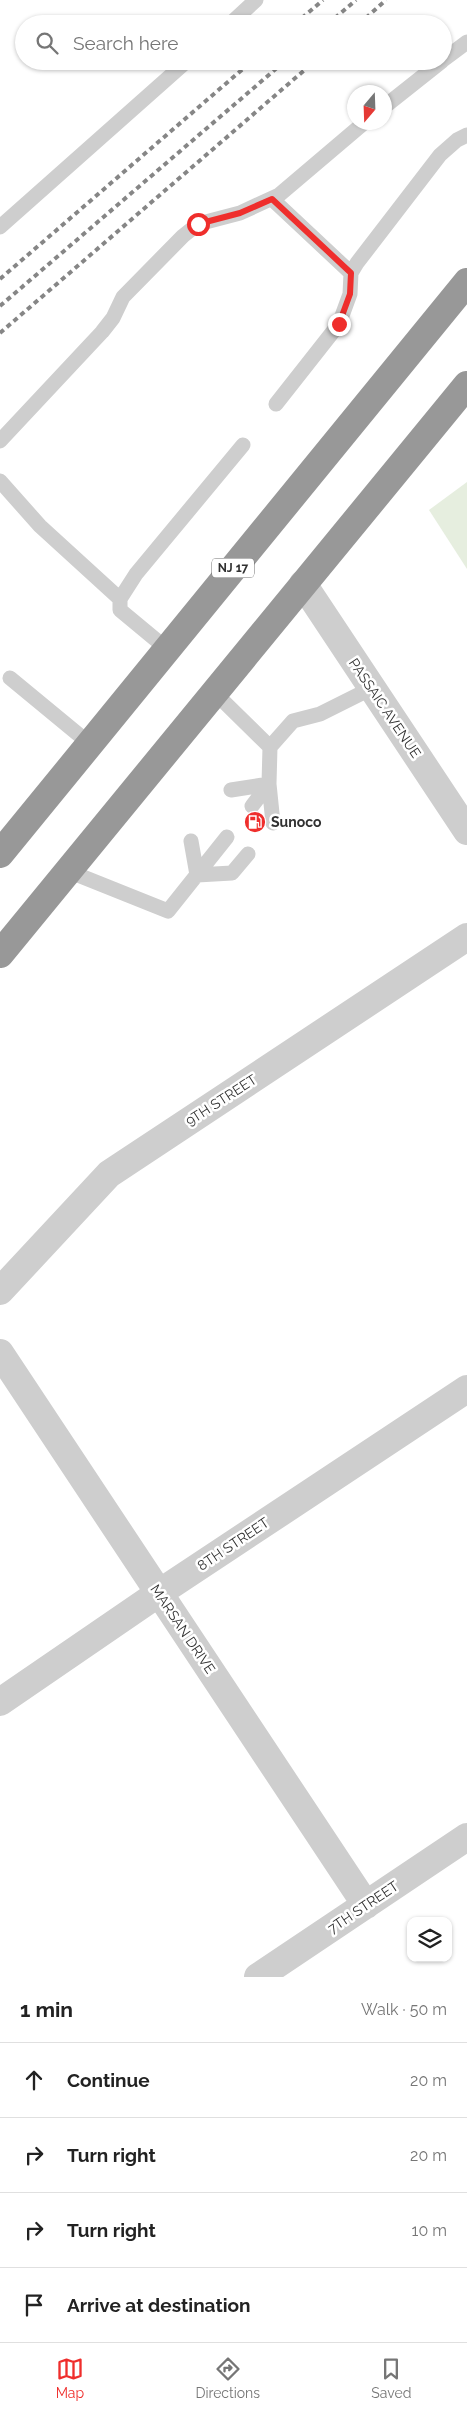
<!DOCTYPE html>
<meta charset="utf-8">
<style>
body{margin:0;font-family:Raleway,sans-serif;background:#f6f6f6;color:#222}
.controls{position:absolute;right:15px;bottom:15px;display:grid;overflow:hidden;border-radius:10px;box-shadow:0 1px 4px #0004}
.controls button{width:45px;height:45px;display:grid;place-items:center;padding:0;border:0;border-bottom:1px solid #e0e0e0;background:#fff;color:#222;font:25px sans-serif}
.compass{position:absolute;left:347px;top:85px;width:45px;height:45px;border-radius:50%;background:#fff;box-shadow:0 1px 4px #0004;rotate:199deg}
.stop{position:absolute;width:15px;height:15px;margin:-11px;border:4px solid #ef2e2c;border-radius:50%;background:#fff}
.stop.end{background:#ef2e2c;border-color:#fff;box-shadow:0 1px 5px #0008}
.list{margin:0;padding:0;list-style:none}
h2{display:flex;justify-content:space-between;align-items:center;height:65px;margin:0;padding:0 20px;font-size:21px}
h2 small{font-size:16px;font-weight:400;color:#767676}
.list li{display:grid;grid-template-columns:32px 1fr auto;gap:15px;align-items:center;box-sizing:border-box;height:75px;padding:0 20px;border-top:1px solid #e0e0e0}
.list b{display:block;font-size:19px;white-space:nowrap}
.list em{font-size:16px;font-style:normal;color:#767676}
.icon{flex:none;width:28px;height:28px;fill:none;stroke:currentColor;stroke-width:2;stroke-linecap:round;stroke-linejoin:round}
.map{position:relative;flex:none;width:467px;height:1977px;overflow:hidden}
.search{position:absolute;background:#fff;box-shadow:0 1px 4px #0004;left:15px;right:15px;top:15px;height:55px;display:flex;align-items:center;gap:12px;box-sizing:border-box;padding:0 18px;border-radius:28px;color:#767676;font-size:19px}
.sheet{height:365px;background:#fff}
nav{display:flex;justify-content:space-around;align-items:center;box-sizing:border-box;height:70px;border-top:1px solid #e0e0e0;background:#fff;font-size:14px;color:#767676}
nav a{display:grid;justify-items:center;gap:2px}
nav .on{color:#ef2e2c}
.map>svg:first-child{display:block}
.green{fill:#e6eedf}
.lines{fill:none;stroke-linecap:round;stroke-linejoin:round}
.lane{stroke:#cecece;stroke-width:15}
.street{stroke:#cecece;stroke-width:28}
.highway{stroke:#989898;stroke-width:28}
.rail{stroke:#868686;stroke-width:4;stroke-dasharray:5 4;stroke-linecap:butt}
.route{stroke:#ef2e2c;stroke-width:6}
.labels{text-anchor:middle;stroke-width:5;stroke-linejoin:round;paint-order:stroke}
.shield{fill:#fff;stroke:#6f6f6f;stroke-width:1}
.shield-label{font-size:12px;font-weight:bold;fill:#313131}
.street-label{font-size:14px;fill:#313131;stroke:#fff}
.poi-label{font-size:14px;font-weight:bold;fill:#313131;stroke:#fff;text-anchor:start}
</style>
<div class="map">
<svg width="467" height="1977" viewBox="0 0 467 1977">
<rect width="100%" height="100%" fill="#fff"/>
<path class="green" d="M467 482V569L429 510Z"/>
<g class="lines">
<path class="lane" d="M230 24 256 0
M443 60 467 42
M384 107 442 61
M272 199 351 273
M0 227 187 61
M276 404 339 324 350 294 351 273 357 263 440 155 457 140 467 135
M0 441 102 332 113 318 123 297 183 236 198 224 240 213 279 195 365 122
M0 481 40 526 120 599
M167 649 120 610V599L136 574 243 445
M10 678 90 744
M214 692 270 747
M231 790 269 784 273 823
M252 806 269 784 270 747 293 721 320 714 372 688
M191 841 197 875 232 873 248 854
M68 871 168 911 227 837"/>
<path class="street" d="M303 584 467 831
M0 1291 109 1174 467 937
M0 1353 366 1905
M0 1702 159 1593 467 1389
M258 1977 467 1837"/>
<path class="highway" d="M0 854 467 282
M0 954 467 385"/>
<path class="rail" d="M295 24 323 0
M328 24 356 0
M359 24 386 0
M0 279 252 61
M0 306 285 61
M0 333 315 61"/>
</g>
<g class="lines">
<path class="route" d="M198 224 240 213 272 199 351 273 350 294 339 324"/>
</g>
<defs>
<g id="fuel-disc" transform="scale(1.125)"><circle r="9.5" fill="#ef2e2c" stroke="#fff"/><path d="M-5.5-6h7V0h2V4h1.3V-2.5L3-4.5l.8-.8L6-3V5H2.5V1h-1V6h-7ZM-4.2-4.7v3.2H.2V-4.7Z" fill="#fff"/></g>
</defs>
<g fill-rule="evenodd">
<use href="#fuel-disc" x="255" y="822"/>
</g>
<g class="labels">
<rect class="shield" x="212" y="558.5" width="42" height="19" rx="4"/>
<g class="shield-label">
<text x="233" y="572">NJ 17</text>
</g>
<g class="street-label">
<text transform="translate(385 708) rotate(56)" y="5">PASSAIC AVENUE</text>
<text transform="translate(221 1100) rotate(-33)" y="5">9TH STREET</text>
<text transform="translate(233 1544) rotate(-34)" y="5">8TH STREET</text>
<text transform="translate(183 1629) rotate(56)" y="5">MARSAN DRIVE</text>
<text transform="translate(363 1907) rotate(-34)" y="5">7TH STREET</text>
</g>
<g class="poi-label">
<text x="271" y="827">Sunoco</text>
</g>
</g>
</svg>
<div class="controls">
<button><svg class="icon" aria-label="layers" viewBox="0 0 24 24"><path d="M12 4l9 5-9 5-9-5zM3 14l9 5 9-5"/></svg></button>
</div>
<svg class="compass" viewBox="-18 -18 36 36"><path d="M0-13l5 13h-10z" fill="#e53935"/><path d="M0 13l5-13h-10z" fill="#767676"/></svg>
<div class="stop" style="left:198px;top:224px"></div>
<div class="stop end" style="left:339px;top:324px"></div>
<div class="search"><svg class="icon" aria-label="search" viewBox="0 0 24 24"><circle cx="10" cy="10" r="6"/><path d="M15 15l6 6"/></svg>Search here</div>
</div>
<section class="sheet">
<h2>1 min<small>Walk · 50 m</small></h2>
<ul class="list">
<li><svg class="icon" aria-label="ahead" viewBox="0 0 24 24"><path d="M12 20V5M6 11l6-6 6 6"/></svg><div><b>Continue</b></div><em>20 m</em></li>
<li><svg class="icon" aria-label="right" viewBox="0 0 24 24"><path d="M7 20v-9h11M14 6l5 5-5 5"/></svg><div><b>Turn right</b></div><em>20 m</em></li>
<li><svg class="icon" aria-label="right" viewBox="0 0 24 24"><path d="M7 20v-9h11M14 6l5 5-5 5"/></svg><div><b>Turn right</b></div><em>10 m</em></li>
<li><svg class="icon" aria-label="arrive" viewBox="0 0 24 24"><path d="M6 21V4h12l-3 4 3 4H6"/></svg><div><b>Arrive at destination</b></div></li>
</ul>
</section>
<nav>
<a class="on"><svg class="icon" aria-label="map" viewBox="0 0 24 24"><path d="M3 6l6-2 6 2 6-2v14l-6 2-6-2-6 2zM9 4v14M15 6v14"/></svg>Map</a>
<a><svg class="icon" aria-label="directions" viewBox="0 0 24 24"><path d="M12 3l9 9-9 9-9-9zM9 14v-3h6M13 9l2 2-2 2"/></svg>Directions</a>
<a><svg class="icon" aria-label="saved" viewBox="0 0 24 24"><path d="M7 4h10v16l-5-4-5 4z"/></svg>Saved</a>
</nav>
